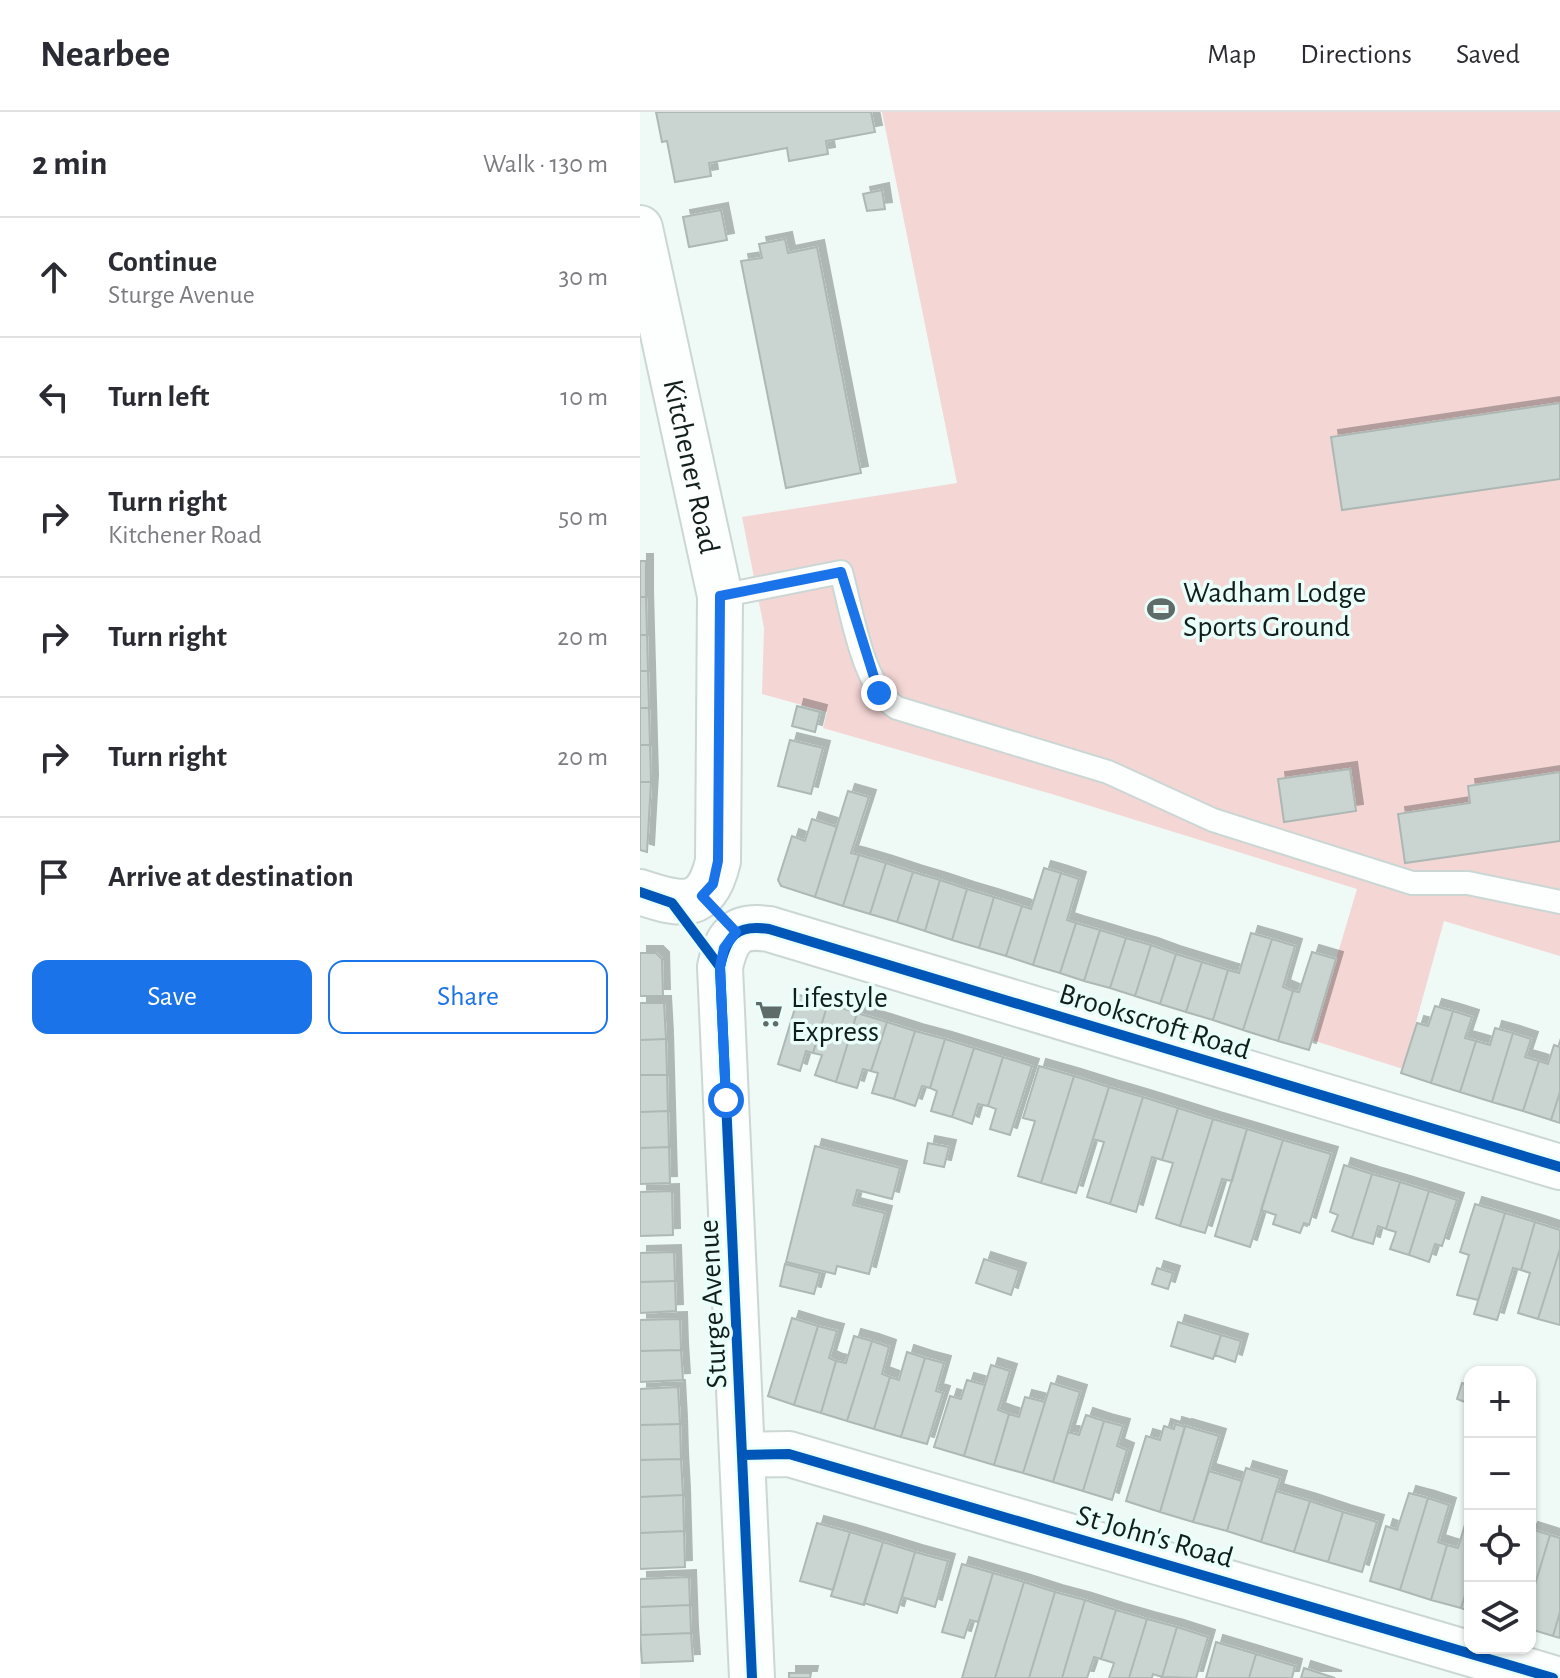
<!DOCTYPE html>
<meta charset="utf-8">
<style>
body{margin:0;font-family:"Alegreya Sans",sans-serif;background:#f2f2f3;color:#2b2b33}
.controls{position:absolute;right:24px;bottom:24px;display:grid;overflow:hidden;border-radius:16px;box-shadow:0 2px 6px #0004}
.controls button{width:72px;height:72px;display:grid;place-items:center;padding:0;border:0;border-bottom:2px solid #e1e1e2;background:#fff;color:#2b2b33;font:40px sans-serif}
.stop{position:absolute;width:24px;height:24px;margin:-18px;border:6px solid #1a73e8;border-radius:50%;background:#fff}
.stop.end{background:#1a73e8;border-color:#fff;box-shadow:0 2px 8px #0008}
.list{margin:0;padding:0;list-style:none}
h2{display:flex;justify-content:space-between;align-items:center;height:104px;margin:0;padding:0 32px;font-size:34px}
h2 small{font-size:26px;font-weight:400;color:#7c7c81}
.list li{display:grid;grid-template-columns:52px 1fr auto;gap:24px;align-items:center;box-sizing:border-box;height:120px;padding:0 32px;border-top:2px solid #e1e1e2}
.list b{display:block;font-size:30px;white-space:nowrap}
.list p{margin:0;font-size:26px;white-space:nowrap;color:#7c7c81}
.list em{font-size:26px;font-style:normal;color:#7c7c81}
.actions{display:flex;gap:16px;padding:24px 32px}
.actions a{flex:1;padding:18px 0;border:2px solid #1a73e8;border-radius:16px;text-align:center;font-size:28px;color:#1a73e8}
.actions .main{background:#1a73e8;color:#fff}
.icon{flex:none;width:44px;height:44px;fill:none;stroke:currentColor;stroke-width:2;stroke-linecap:round;stroke-linejoin:round}
.map{position:relative;flex:none;width:920px;height:1566px;overflow:hidden}
header{display:flex;align-items:center;gap:48px;box-sizing:border-box;height:112px;padding:0 40px;background:#fff;border-bottom:2px solid #e1e1e2}
header strong{font-size:38px}
nav{display:flex;gap:44px;margin-inline-start:auto;font-size:28px}
main{display:flex}
aside{flex:1;background:#fff}
.map>svg:first-child{display:block}
.garden{fill:#f4d6d5}
.building{fill:#cad5d2;stroke:#adb8b5;stroke-width:2;filter:url(#shadow)}
.lines{fill:none;stroke-linecap:round;stroke-linejoin:round}
.lane-casing{stroke:#cbd7d4;stroke-width:26}
.street-casing{stroke:#cbd7d4;stroke-width:48}
.lane{stroke:#fdfefe;stroke-width:22}
.street{stroke:#fdfefe;stroke-width:44}
.cycleway-casing{stroke:#eafff9;stroke-width:15}
.cycleway{stroke:#0057b8;stroke-width:10}
.route{stroke:#1a73e8;stroke-width:10}
.labels{text-anchor:middle;stroke-width:7;stroke-linejoin:round;paint-order:stroke}
.street-label{font-size:30px;fill:#111e1b;stroke:#eafff9}
.poi-label{font-size:30px;fill:#111e1b;stroke:#eafff9;text-anchor:start}
</style>
<header>
<strong>Nearbee</strong>
<nav><a>Map</a><a>Directions</a><a>Saved</a></nav>
</header>
<main>
<aside>
<h2>2 min<small>Walk · 130 m</small></h2>
<ul class="list">
<li><svg class="icon" aria-label="ahead" viewBox="0 0 24 24"><path d="M12 20V5M6 11l6-6 6 6"/></svg><div><b>Continue</b><p>Sturge Avenue</p></div><em>30 m</em></li>
<li><svg class="icon" aria-label="left" viewBox="0 0 24 24"><path d="M17 20v-9H6M10 6l-5 5 5 5"/></svg><div><b>Turn left</b></div><em>10 m</em></li>
<li><svg class="icon" aria-label="right" viewBox="0 0 24 24"><path d="M7 20v-9h11M14 6l5 5-5 5"/></svg><div><b>Turn right</b><p>Kitchener Road</p></div><em>50 m</em></li>
<li><svg class="icon" aria-label="right" viewBox="0 0 24 24"><path d="M7 20v-9h11M14 6l5 5-5 5"/></svg><div><b>Turn right</b></div><em>20 m</em></li>
<li><svg class="icon" aria-label="right" viewBox="0 0 24 24"><path d="M7 20v-9h11M14 6l5 5-5 5"/></svg><div><b>Turn right</b></div><em>20 m</em></li>
<li><svg class="icon" aria-label="arrive" viewBox="0 0 24 24"><path d="M6 21V4h12l-3 4 3 4H6"/></svg><div><b>Arrive at destination</b></div></li>
</ul>
<div class="actions"><a class="main">Save</a><a>Share</a></div>
</aside>
<div class="map">
<svg width="920" height="1566" viewBox="0 0 920 1566">
<defs>
<filter id="shadow"><feDropShadow dx="7" dy="-7" stdDeviation="0" flood-color="#0004"/></filter>
</defs>
<rect width="100%" height="100%" fill="#effaf7"/>
<path class="garden" d="M242 0H920V844L804 809 763 957 672 928 717 777 415 683 183 616 187 600 122 582 124 516 102 405 317 371Z"/>
<path class="building" d="M16 0H231L235 20 186 29 188 42 149 49 147 36 69 51 71 64 35 70 27 29 22 30Z
M242 78 245 97 227 99 223 82Z
M81 98 87 128 49 135 43 105Z
M145 127 148 141 177 135 221 361 146 376 101 149 122 146 119 132Z
M920 291V367L702 398 691 325Z
M0 449H6V485H0Z
M0 485H6L7 523H0Z
M0 523H7L8 559H0Z
M0 559H8L9 596H0Z
M157 594 180 600 175 620 152 614Z
M0 596H9L10 633H0Z
M150 628 183 636 171 682 138 674Z
M0 633H10L11 670H0Z
M710 657 716 699 644 710 638 667Z
M920 660V729L765 751 758 702 830 691 828 674Z
M0 670H11L7 740 0 738Z
M208 679 229 685 211 741 219 743 203 794 175 785Z
M172 707 197 715 175 785 141 774 138 768 152 724 165 729Z
M219 743 246 751 230 802 203 794Z
M246 751 273 760 257 810 230 802Z
M404 756 421 761 393 853 366 844 382 794 391 797Z
M273 760 300 768 285 819 257 810Z
M421 761 439 767 427 808 436 811 420 861 393 853Z
M300 768 327 777 312 828 285 819Z
M327 777 354 785 339 836 312 828Z
M354 785 382 794 366 844 339 836Z
M436 811 460 818 444 869 420 861Z
M460 818 486 826 470 876 444 869Z
M611 821 632 827 603 918 573 908 588 858 599 861Z
M486 826 511 833 495 884 470 876Z
M632 827 655 834 643 875 653 879 638 929 603 918Z
M511 833 536 842 520 892 495 884Z
M672 840 696 847 669 938 638 929 653 879 659 880Z
M0 841H16L22 847 23 884H0Z
M536 842 562 850 546 900 520 892Z
M562 850 588 858 573 908 546 900Z
M159 883 188 891 173 941 166 939 160 959 138 952Z
M0 891H24L26 927 0 928Z
M188 891 217 901 196 970 175 963 182 943 173 941Z
M795 894 813 899 791 971 761 961 777 911 788 914Z
M813 899 832 905 825 926 836 929 820 980 791 971Z
M217 901 247 910 231 959 223 957 217 976 196 970Z
M247 910 275 919 254 987 232 981 238 961 231 959Z
M855 916 873 921 852 990 820 980 836 929 850 933Z
M275 919 305 927 290 976 282 974 275 994 254 987Z
M873 921 891 927 885 945 899 949 883 999 852 990Z
M26 927 27 963H0V928Z
M305 927 334 936 312 1005 291 999 297 979 290 976Z
M914 933 920 935V980L911 1008 883 999 899 949 908 952Z
M334 936 363 945 348 994 338 992 332 1012 312 1005Z
M363 945 392 954 370 1023 350 1017 356 997 348 994Z
M399 954 434 964 401 1071 378 1064 395 1009 383 1006Z
M0 963H27L28 999 0 1000Z
M434 964 469 975 436 1081 401 1071Z
M469 975 503 985 470 1092 447 1085 464 1030 453 1027Z
M920 980V1011L911 1008Z
M503 985 538 996 522 1048 512 1045 496 1100 470 1092Z
M538 996 573 1007 540 1114 516 1106 533 1051 522 1048Z
M28 999 29 1035 0 1036V1000Z
M573 1007 607 1017 592 1069 582 1067 565 1121 540 1114Z
M607 1017 643 1028 610 1135 575 1124Z
M643 1028 691 1042 669 1113 664 1111 660 1121 633 1112 636 1103 621 1098Z
M288 1031 309 1035 304 1055 284 1051Z
M175 1034 260 1056 252 1087 217 1078 213 1093 245 1101 229 1162 197 1154 195 1162 146 1150Z
M29 1035 30 1071 0 1072V1036Z
M704 1053 732 1062 712 1126 692 1119 698 1103 690 1100Z
M732 1062 760 1070 746 1117 738 1114 733 1132 712 1126Z
M760 1070 789 1079 769 1143 750 1137 756 1120 746 1117Z
M32 1079 33 1123 0 1124V1080Z
M789 1079 817 1088 802 1134 795 1132 789 1150 769 1143Z
M835 1092 865 1101 838 1188 817 1183 829 1143 820 1140Z
M865 1101 895 1110 881 1158 873 1156 857 1208 834 1202Z
M895 1110 920 1118V1137L898 1207 878 1201 890 1161 881 1158Z
M920 1137V1213L898 1207Z
M34 1140 35 1169 0 1170V1141Z
M344 1147 379 1158 371 1183 336 1171Z
M145 1152 180 1161 174 1182 140 1174Z
M517 1156 533 1161 528 1177 512 1172Z
M35 1169 36 1199 0 1201V1170Z
M152 1206 178 1214 154 1293 128 1284Z
M40 1207 41 1238 0 1239V1208Z
M538 1210 581 1223 573 1247 531 1234Z
M178 1214 197 1219 189 1246 196 1249 181 1301 154 1293Z
M581 1223 601 1229 595 1250 575 1243Z
M214 1224 232 1229 207 1309 181 1301 196 1249 206 1251Z
M232 1229 249 1235 242 1262 250 1265 234 1317 207 1309Z
M41 1238 43 1268 0 1270V1239Z
M267 1240 285 1246 261 1325 234 1317 250 1265 259 1268Z
M285 1246 304 1251 296 1279 303 1281 287 1332 261 1325Z
M351 1253 370 1259 358 1298 369 1302 354 1353 324 1344Z
M327 1268 345 1273 324 1344 294 1335 310 1284 321 1287Z
M411 1271 440 1280 413 1370 383 1361Z
M822 1271 830 1274V1292L817 1287Z
M38 1275 40 1312 0 1313V1277Z
M385 1285 405 1290 383 1361 354 1353 369 1302 379 1305Z
M446 1303 464 1309 443 1379 413 1370 428 1320 439 1323Z
M464 1309 483 1314 477 1334 487 1338 472 1388 443 1379Z
M40 1312 41 1347 0 1348V1313Z
M535 1312 545 1315 520 1400 486 1389 506 1324 520 1328 524 1314 534 1317Z
M545 1314 579 1324 553 1410 520 1400Z
M41 1347 43 1383 0 1385V1348Z
M606 1356 640 1366 621 1430 587 1419Z
M569 1359 602 1369 587 1419 553 1410Z
M636 1379 670 1389 654 1440 621 1430Z
M769 1381 788 1386 760 1478 730 1469 746 1414 757 1418Z
M43 1383 44 1419 0 1421V1385Z
M788 1386 809 1393 798 1430 807 1433 791 1488 760 1478Z
M670 1389 703 1400 688 1450 654 1440Z
M829 1399 830 1467 821 1496 791 1488 807 1433 818 1436Z
M703 1400 737 1410 722 1460 688 1450Z
M177 1411 210 1420 193 1478 160 1469Z
M891 1417 910 1423 890 1489V1419Z
M44 1419 45 1455 0 1457V1421Z
M210 1420 243 1430 224 1493 191 1484Z
M910 1423 920 1426V1500L913 1524 890 1517V1489Z
M243 1430 275 1440 257 1501 224 1491Z
M275 1440 308 1449 295 1495 262 1485Z
M322 1452 353 1461 338 1510 330 1508 324 1526 302 1520Z
M353 1461 384 1470 355 1566H322Z
M49 1465 50 1493 0 1495V1467Z
M830 1467V1499L821 1496Z
M384 1470 415 1480 389 1566H355Z
M415 1480 445 1488 422 1566H389Z
M445 1488 476 1498 461 1547 454 1545 447 1566H422Z
M50 1493 51 1521 1 1523 0 1495Z
M476 1498 507 1507 489 1566H469L474 1551 461 1547Z
M920 1500V1526L913 1524Z
M507 1507 537 1515 522 1565 513 1562 512 1566H489Z
M537 1515 568 1525 556 1566 522 1565Z
M51 1521 53 1549 2 1551 0 1523Z
M576 1530 616 1542 609 1566H566Z
M616 1542 655 1554 652 1566H609Z
M664 1556 695 1566H661Z
M149 1561H171L170 1566H149Z"/>
<g class="lines">
<g class="lane-casing">
<path id="lane" d="M80 484 201 460C212 499 222 575 257 596L468 660 573 708 772 771H828L920 790"/>
</g>
<g class="street-casing">
<g id="street">
<path id="s1" d="M0 116 80 484 78 749C66 800 42 794 0 780"/>
<path d="M102 1343 149 1342 913 1566"/>
<path d="M112 1566 80 855C87 824 96 812 129 817L920 1055"/>
</g>
</g>
<use href="#lane" class="lane"/>
<use href="#street" class="street"/>
<g class="cycleway-casing">
<path id="cycleway" d="M0 780 32 791 80 855
M102 1343 149 1342 913 1566
M112 1566 80 855C87 824 96 812 129 817L920 1055"/>
</g>
<use href="#cycleway" class="cycleway"/>
</g>
<g class="lines">
<path class="route" d="M86 988 80 855 84 836 96 820 62 784 73 772 78 749 80 484 201 460 239 581"/>
</g>
<defs>
<g id="stadium-bare" transform="scale(2.16)"><path d="M0-5a6.5 5 0 1 0 0 10a6.5 5 0 1 0 0-10ZM-3.5-1.8h7v3.6h-7Z" fill="#5f6b68" stroke="#eafff9" stroke-width="2.5" paint-order="stroke"/></g>
<g id="supermarket-bare" transform="scale(2.16)"><path d="M-6-5.5h2.5l.6 2H6L4.5 2H-2.5L-4.4-4H-6ZM-1.5 3.2a1.3 1.3 0 1 0 .1 0ZM3 3.2a1.3 1.3 0 1 0 .1 0Z" fill="#5f6b68" stroke="#eafff9" stroke-width="2.5" paint-order="stroke"/></g>
</defs>
<g fill-rule="evenodd">
<use href="#stadium-bare" x="521" y="497"/>
<use href="#supermarket-bare" x="129" y="902"/>
</g>
<g class="labels">
<g class="street-label">
<text dy="10" stroke="none"><textPath href="#s1" startOffset="244">Kitchener Road</textPath></text>
<text transform="translate(515 909) rotate(17)" y="10">Brookscroft Road</text>
<text transform="translate(72 1192) rotate(-93)" y="10">Sturge Avenue</text>
<text transform="translate(515 1424) rotate(16)" y="10">St John's Road</text>
</g>
<g class="poi-label">
<text x="543" y="490">Wadham Lodge<tspan x="543" dy="34">Sports Ground</tspan></text>
<text x="151" y="895">Lifestyle<tspan x="151" dy="34">Express</tspan></text>
</g>
</g>
</svg>
<div class="controls">
<button>+</button>
<button>−</button>
<button><svg class="icon" aria-label="locate" viewBox="0 0 24 24"><circle cx="12" cy="12" r="6"/><path d="M12 2v4M12 18v4M2 12h4M18 12h4"/></svg></button>
<button><svg class="icon" aria-label="layers" viewBox="0 0 24 24"><path d="M12 4l9 5-9 5-9-5zM3 14l9 5 9-5"/></svg></button>
</div>
<div class="stop" style="left:86px;top:988px"></div>
<div class="stop end" style="left:239px;top:581px"></div>
</div>
</main>
